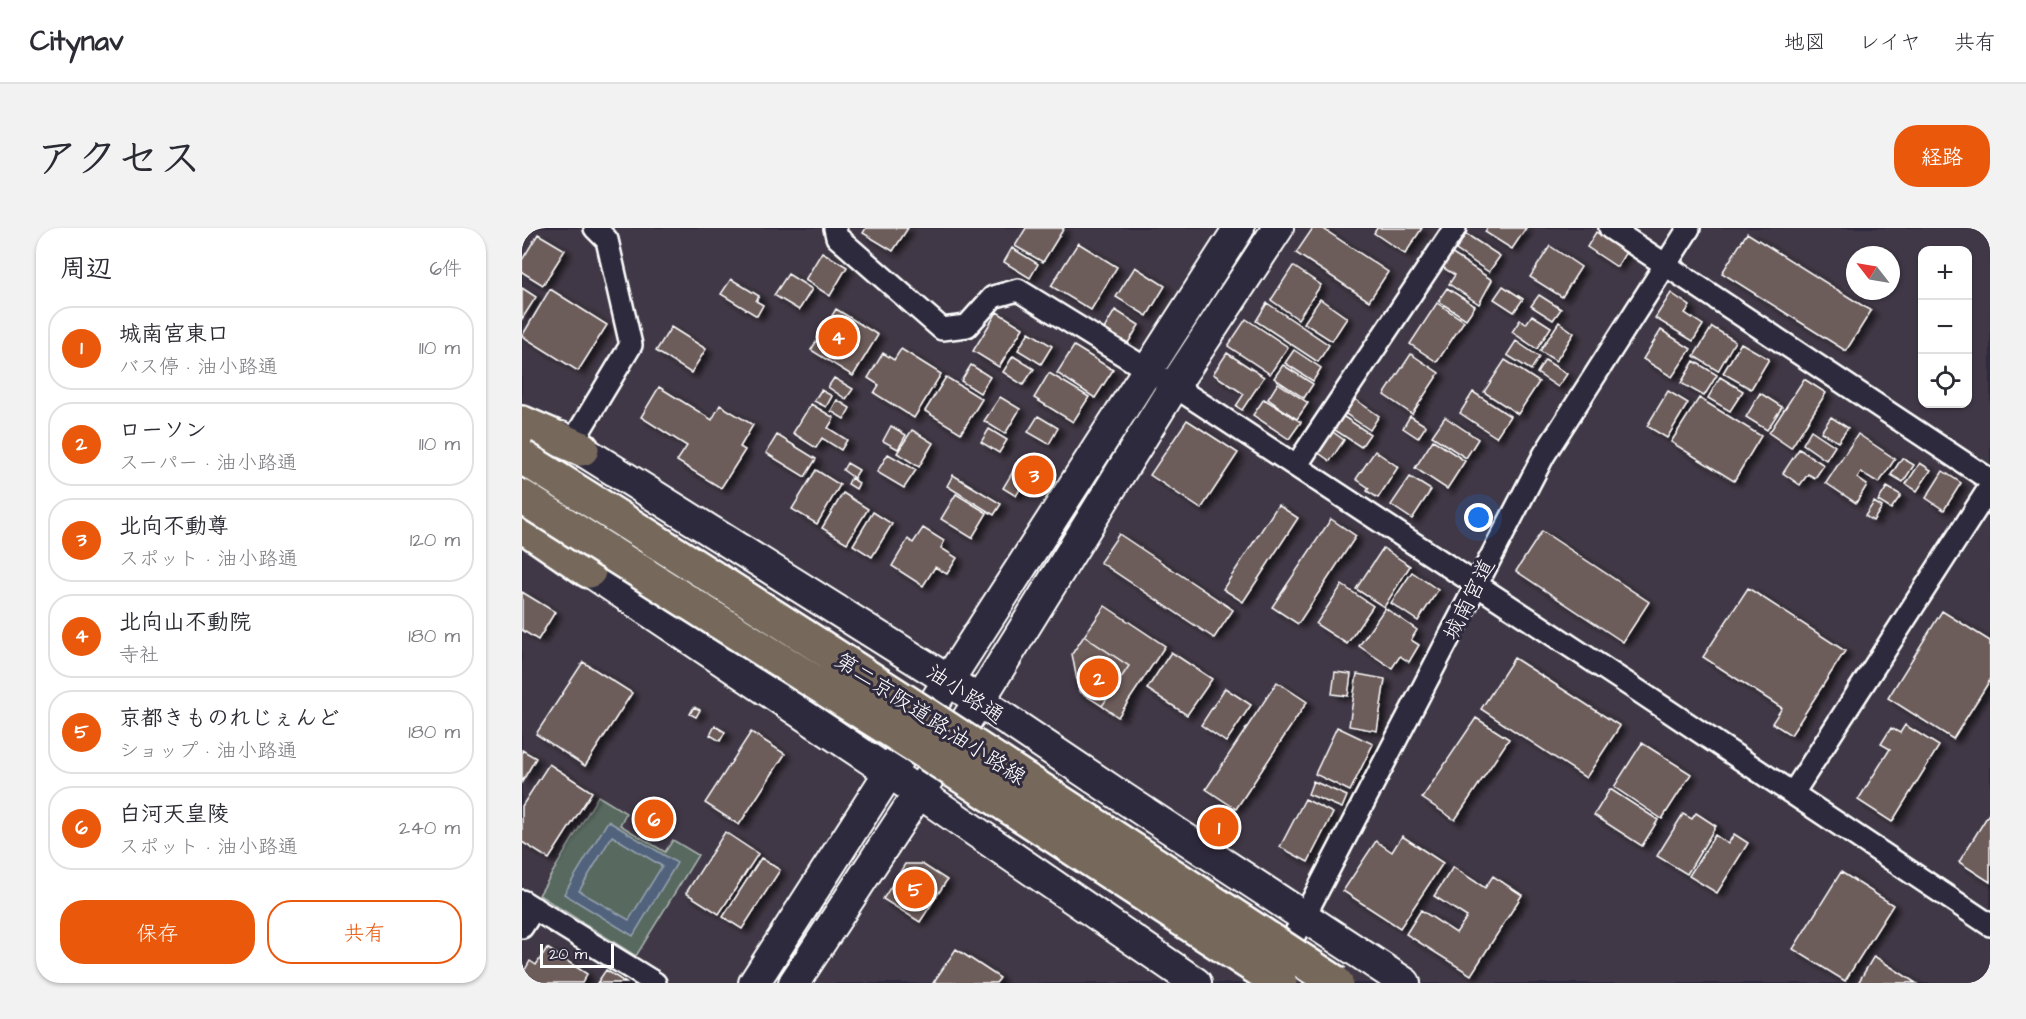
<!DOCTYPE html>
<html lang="ja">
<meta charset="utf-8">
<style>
body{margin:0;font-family:"Architects Daughter","Klee One",sans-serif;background:#f2f2f3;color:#2b2b33}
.controls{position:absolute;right:18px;top:18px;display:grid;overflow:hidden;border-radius:12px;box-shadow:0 2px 4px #0004}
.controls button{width:54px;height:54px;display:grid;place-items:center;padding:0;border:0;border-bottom:2px solid #e1e1e2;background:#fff;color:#2b2b33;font:30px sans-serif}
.compass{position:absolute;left:1324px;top:18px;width:54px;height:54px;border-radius:50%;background:#fff;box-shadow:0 2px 4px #0004;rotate:301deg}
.scale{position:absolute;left:18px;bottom:15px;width:74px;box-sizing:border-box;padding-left:6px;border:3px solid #fff;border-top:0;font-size:16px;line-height:21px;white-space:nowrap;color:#fff;-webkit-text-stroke:4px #2f2a3d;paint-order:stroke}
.you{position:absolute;left:957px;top:290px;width:21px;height:21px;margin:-15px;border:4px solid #fff;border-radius:50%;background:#1a73e8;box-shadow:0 0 0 9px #1a73e833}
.badge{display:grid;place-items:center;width:39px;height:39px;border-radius:50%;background:#ea580c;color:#fff;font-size:20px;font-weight:700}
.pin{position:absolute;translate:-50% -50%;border:3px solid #fff;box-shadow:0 2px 6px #0006}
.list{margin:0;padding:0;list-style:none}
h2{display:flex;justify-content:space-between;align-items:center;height:78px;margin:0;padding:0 24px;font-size:26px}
h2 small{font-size:20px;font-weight:400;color:#7c7c81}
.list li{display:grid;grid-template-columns:39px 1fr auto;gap:18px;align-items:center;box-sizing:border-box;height:84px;margin:0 12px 12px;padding:0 12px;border:2px solid #e1e1e2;border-radius:24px}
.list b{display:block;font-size:22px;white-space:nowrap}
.list p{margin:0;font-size:20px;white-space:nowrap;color:#7c7c81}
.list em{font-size:20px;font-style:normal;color:#7c7c81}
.actions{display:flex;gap:12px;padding:18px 24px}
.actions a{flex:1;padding:14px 0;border:2px solid #ea580c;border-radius:24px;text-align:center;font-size:21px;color:#ea580c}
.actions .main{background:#ea580c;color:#fff}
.icon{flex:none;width:33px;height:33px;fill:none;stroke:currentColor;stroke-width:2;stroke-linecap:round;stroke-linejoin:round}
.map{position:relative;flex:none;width:1468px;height:755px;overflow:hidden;border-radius:24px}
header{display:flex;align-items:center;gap:36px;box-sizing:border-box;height:84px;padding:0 30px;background:#fff;border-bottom:2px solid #e1e1e2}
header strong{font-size:28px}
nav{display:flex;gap:33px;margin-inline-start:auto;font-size:21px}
.intro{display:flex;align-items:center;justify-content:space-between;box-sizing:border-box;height:144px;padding:0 36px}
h1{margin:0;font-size:42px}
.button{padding:15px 27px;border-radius:24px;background:#ea580c;color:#fff;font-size:21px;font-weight:700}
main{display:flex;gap:36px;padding:0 36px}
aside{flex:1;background:#fff;border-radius:24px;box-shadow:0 2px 4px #0004}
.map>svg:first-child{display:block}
.built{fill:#413946;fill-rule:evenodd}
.green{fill:#596a61;stroke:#acb4b0;stroke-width:1.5}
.water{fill:#51637c;stroke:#97a1b0;stroke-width:1.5;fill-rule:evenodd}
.building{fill:#6c5b5a;stroke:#fff;stroke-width:1.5;filter:url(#shadow)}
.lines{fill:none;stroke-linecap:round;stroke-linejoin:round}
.street-casing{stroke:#fff;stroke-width:26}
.secondary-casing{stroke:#fff;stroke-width:34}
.highway-casing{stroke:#fff;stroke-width:38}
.street{stroke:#2f2a3d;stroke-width:21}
.secondary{stroke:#2f2a3d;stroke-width:30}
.highway{stroke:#76695c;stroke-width:33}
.highway-bridge-casing{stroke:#fff;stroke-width:38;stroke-linecap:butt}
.highway-bridge{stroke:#76695c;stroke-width:33}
.labels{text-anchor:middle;stroke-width:6;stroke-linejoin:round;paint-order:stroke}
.street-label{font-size:22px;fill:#fff;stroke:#2f2a3d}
</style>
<header>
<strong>Citynav</strong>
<nav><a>地図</a><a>レイヤ</a><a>共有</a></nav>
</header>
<div class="intro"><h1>アクセス</h1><a class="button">経路</a></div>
<main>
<aside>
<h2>周辺<small>6件</small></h2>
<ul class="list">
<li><span class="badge">1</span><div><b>城南宮東口</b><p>バス停 · 油小路通</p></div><em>110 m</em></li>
<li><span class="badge">2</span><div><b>ローソン</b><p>スーパー · 油小路通</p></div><em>110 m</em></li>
<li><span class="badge">3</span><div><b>北向不動尊</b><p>スポット · 油小路通</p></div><em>120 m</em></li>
<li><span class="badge">4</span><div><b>北向山不動院</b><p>寺社</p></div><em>180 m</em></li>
<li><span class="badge">5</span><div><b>京都きものれじぇんど</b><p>ショップ · 油小路通</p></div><em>180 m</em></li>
<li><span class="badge">6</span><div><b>白河天皇陵</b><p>スポット · 油小路通</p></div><em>240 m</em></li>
</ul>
<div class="actions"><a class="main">保存</a><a>共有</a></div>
</aside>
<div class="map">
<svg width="1468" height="755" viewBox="0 0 1468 755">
<defs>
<filter id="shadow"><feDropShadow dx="6" dy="4" stdDeviation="3" flood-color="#0009"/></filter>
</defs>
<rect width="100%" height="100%" fill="#2f2a3d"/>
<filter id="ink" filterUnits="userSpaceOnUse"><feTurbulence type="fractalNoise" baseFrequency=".0167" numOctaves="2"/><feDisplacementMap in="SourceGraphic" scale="12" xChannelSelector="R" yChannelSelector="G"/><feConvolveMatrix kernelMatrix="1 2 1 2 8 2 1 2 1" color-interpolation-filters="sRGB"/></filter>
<g filter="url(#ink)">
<path class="built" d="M0 0H1468V755H0ZM1400 22H1446V176H1400ZM1333 27H1369V63H1333Z"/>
<path class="green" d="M76 568 104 585 98 597 143 624 151 612 176 627 114 728 17 667Z"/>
<path class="water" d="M86 593 155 635 111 708 42 666ZM90 608 140 638 107 692 57 663Z"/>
<path class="building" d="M344 0H386L371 23 341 5Z
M504 0H542L521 34 493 18Z
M791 0H800L866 44 847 73 774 25Z
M855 0H900L883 26 852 5Z
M965 0H1004L990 21 963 4Z
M1074 4 1104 24 1095 39 1065 19Z
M1225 5 1349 83 1324 123 1200 45Z
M16 6 43 22 21 57 0 44V32Z
M944 6 978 28 967 44 934 22Z
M556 15 595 39 569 82 529 58Z
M1028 18 1059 39 1040 69 1008 49Z
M490 20 516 36 508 50 482 34Z
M300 24 325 39 308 68 283 52Z
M929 25 970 52 957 76 927 56 933 47 920 39Z
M771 38 799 57 776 91 749 72Z
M613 39 643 58 625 88 594 69Z
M266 46 290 61 277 82 252 67Z
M209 51 237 68 234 73 241 77 235 88 199 66Z
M981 58 1001 71 992 84 972 71Z
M0 60 14 69 0 91Z
M925 60 953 78 944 91 916 73Z
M28 61 85 97 56 143 0 108Z
M1149 65 1168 78 1163 85 1181 97 1171 113 1133 90Z
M1017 67 1039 81 1031 92 1009 78Z
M798 71 825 90 810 113 782 95Z
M745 75 807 117 796 134 734 93Z
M915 75 942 93 915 134 888 116Z
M314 81 356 107 331 148 289 122Z
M593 82 617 97 606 115 582 101Z
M475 84 501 100 477 139 451 123Z
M1010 87 1029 99 1015 121 990 104 998 92 1004 96Z
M724 91 766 119 748 146 706 118Z
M1037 94 1052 105 1034 133 1018 123Z
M149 99 184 121 169 145 134 123Z
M1190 99 1213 113 1196 143 1172 128Z
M1139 102 1169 121 1150 149 1121 131Z
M507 104 530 118 519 136 496 122Z
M994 113 1017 129 1009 142 985 127Z
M1219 115 1247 131 1229 161 1201 145Z
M552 118 591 142 573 170 535 145Z
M379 121 419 146 392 190 352 165 357 157 346 150 361 125 372 132Z
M772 122 799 140 791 153 763 135Z
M705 125 742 149 720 182 714 178 722 166 691 146Z
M889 126 917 145 890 186 862 167Z
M491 128 512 141 501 157 481 144Z
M983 132 1017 154 996 186 962 164Z
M1023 132 1045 146 1036 159 1015 145Z
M1172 133 1195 147 1182 168 1159 155Z
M449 137 468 149 458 165 439 153Z
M761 137 791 156 782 170 752 150Z
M527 145 567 169 551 194 512 170Z
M424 149 460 171 439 205 403 183Z
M1198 149 1221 163 1208 183 1186 170Z
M312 150 331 161 324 171 306 159Z
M1282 151 1304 165 1269 220 1247 205Z
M756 155 786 175 775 191 746 171Z
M137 159 190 192 198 177 231 197 218 219 223 222 199 260 155 233 165 218 119 189Z
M299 162 310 168 304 179 292 173Z
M1146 163 1166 175 1145 210 1125 198Z
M951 164 988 188 974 209 938 185Z
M1238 165 1260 179 1245 202 1224 189Z
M478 169 498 181 483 206 462 193Z
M831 170 857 188 848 202 821 184Z
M1177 170 1239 208 1212 253 1149 214Z
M742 171 779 194 767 211 731 187Z
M315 172 328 180 322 191 309 183Z
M289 176 312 190 306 200 325 212 319 222 300 210 294 220 271 205Z
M819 187 848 206 839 219 810 200Z
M516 188 536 200 527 216 506 204Z
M888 188 904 198 896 210 881 200Z
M923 189 956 211 944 230 910 208Z
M1309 189 1326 200 1316 214 1299 204Z
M665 192 716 225 679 281 628 247Z
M369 198 384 207 376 221 361 213Z
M467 201 485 212 477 225 459 214Z
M390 202 411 215 397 239 375 225Z
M808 202 822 212 808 233 794 223Z
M1289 202 1313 218 1304 232 1281 216Z
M1336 206 1373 231 1357 255 1339 244 1335 250 1345 257 1334 275 1304 255Z
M255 207 294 231 283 249 244 225Z
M911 212 943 233 925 261 893 240Z
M1277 221 1302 237 1293 250 1286 246 1278 257 1261 245Z
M853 223 876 239 856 270 845 263 847 260 834 251Z
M366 226 394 242 382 260 355 244Z
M1380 230 1392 237 1381 254 1369 247Z
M325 235 337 242 332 250 321 242Z
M1398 235 1409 242 1395 263 1384 256Z
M493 240 506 248 494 268 481 260Z
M294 242 318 257 295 296 270 281Z
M1421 243 1439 255 1422 282 1404 270Z
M431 247 479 276 472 287 425 258Z
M888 249 909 262 890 291 869 277Z
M329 250 337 255 334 261 326 256Z
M1365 259 1379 267 1369 281 1356 273Z
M321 265 346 281 325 315 300 300Z
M434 266 465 285 450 310 419 291Z
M1352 274 1360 279 1351 293 1343 288Z
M756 277 776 290 721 374 701 361Z
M351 284 370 296 350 329 331 317Z
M809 291 834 308 776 396 750 379Z
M401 300 422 313 419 320 435 330 425 346 413 339 401 358 370 338 386 311 391 315Z
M1020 303 1127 374 1101 414 994 343Z
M597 306 711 382 692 410 578 334Z
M861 320 888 338 862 379 834 361Z
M890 344 916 362 896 393 869 375Z
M820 357 851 378 825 416 794 396Z
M1226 360 1323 423 1269 507 1250 495 1260 480 1181 429Z
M0 364 33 384 16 412 0 402Z
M583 378 643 418 596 489 580 478 607 438 562 408Z
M863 380 895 402 889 412 897 417 887 434 878 428 870 440 837 418Z
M1420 383 1468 413V452L1431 511 1366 470Z
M562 408 607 438 580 478 557 463 550 426Z
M649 424 690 451 665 487 625 461Z
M992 430 1098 498 1064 550 959 481Z
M61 434 110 465 63 538 14 506Z
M813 444 829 446 826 468 810 466Z
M835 446 863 451 855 503 827 498Z
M755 454 785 474 714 581 684 561Z
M703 460 729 477 704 514 679 497Z
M172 479 178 482 174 489 168 486Z
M954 490 987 511 933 592 900 570Z
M1383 497 1417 518 1370 594 1336 572 1368 521 1359 516 1369 500 1378 505Z
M193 498 203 504 198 513 188 507Z
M815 499 851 516 828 563 793 546Z
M229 504 263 526 217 597 183 575Z
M1120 515 1169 546 1140 591 1092 559Z
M0 522 14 530 0 554Z
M27 536 70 564 27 631 0 614V578Z
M791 553 825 568 820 580 786 566Z
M1088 561 1136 592 1120 618 1072 587Z
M783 571 811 585 786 634 758 619Z
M1468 584V654L1437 634Z
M1174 585 1194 598 1165 646 1135 628 1161 586 1170 591Z
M203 604 236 626 197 686 164 665Z
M1212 606 1226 615 1195 665 1167 648 1193 607 1206 616Z
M880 608 921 635 878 700 821 663 854 613 870 624Z
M239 630 258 642 220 701 201 689Z
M383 636H400L425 652 398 694 361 671Z
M931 639 963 660 971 648 1000 667 949 747 884 706 899 682 934 705 945 689 912 668Z
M1319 644 1371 677 1323 753 1271 721Z
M25 720 65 746 60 755H0V747L8 733 14 737Z
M434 721 478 750 474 755H411Z
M1352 728 1394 755H1336Z
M84 742 104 755H75Z"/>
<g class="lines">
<g class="street-casing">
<path id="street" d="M313 0 315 9 420 101 445 98 471 69 496 62 652 158 1118 464 1468 697
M1088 0 1468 252
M50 215 109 117 85 12 73 0
M774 238 933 0
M1271 565 1468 259
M0 673 133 755
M0 699 12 680
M759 733 1022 227 1167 0"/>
</g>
<g class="secondary-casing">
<path id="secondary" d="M39 209 426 452 603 571 883 755
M46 329 367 544 674 755
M232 755 717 0
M272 755 457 473 652 158 756 0"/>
</g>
<g class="highway-casing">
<path id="highway" d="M0 195 60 221
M0 297 67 343"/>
</g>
<use href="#street" class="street"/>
<use href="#secondary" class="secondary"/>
<use href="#highway" class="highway"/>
<g class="highway-bridge-casing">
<path id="highway-bridge" d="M0 229C274 400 544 578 814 755
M0 269 400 522 758 755"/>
</g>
<use href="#highway-bridge" class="highway-bridge"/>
</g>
</g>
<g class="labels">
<g class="street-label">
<text transform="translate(946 371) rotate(-63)" y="8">城南宮道</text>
<text transform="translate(444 465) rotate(34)" y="8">油小路通</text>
<text transform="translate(409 490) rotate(33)" y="8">第二京阪道路;油小路線</text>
</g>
</g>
</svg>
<div class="controls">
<button>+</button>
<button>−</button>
<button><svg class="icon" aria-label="locate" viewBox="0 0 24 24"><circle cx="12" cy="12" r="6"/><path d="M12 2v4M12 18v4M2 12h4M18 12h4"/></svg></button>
</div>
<svg class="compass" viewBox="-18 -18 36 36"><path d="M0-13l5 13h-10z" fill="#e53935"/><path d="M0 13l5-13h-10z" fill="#7c7c81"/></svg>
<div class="scale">20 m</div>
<div class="you"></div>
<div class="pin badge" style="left:697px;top:599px">1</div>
<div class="pin badge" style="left:577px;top:450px">2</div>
<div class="pin badge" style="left:512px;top:247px">3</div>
<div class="pin badge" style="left:316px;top:109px">4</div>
<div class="pin badge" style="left:393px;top:661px">5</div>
<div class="pin badge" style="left:132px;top:591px">6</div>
</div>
</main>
